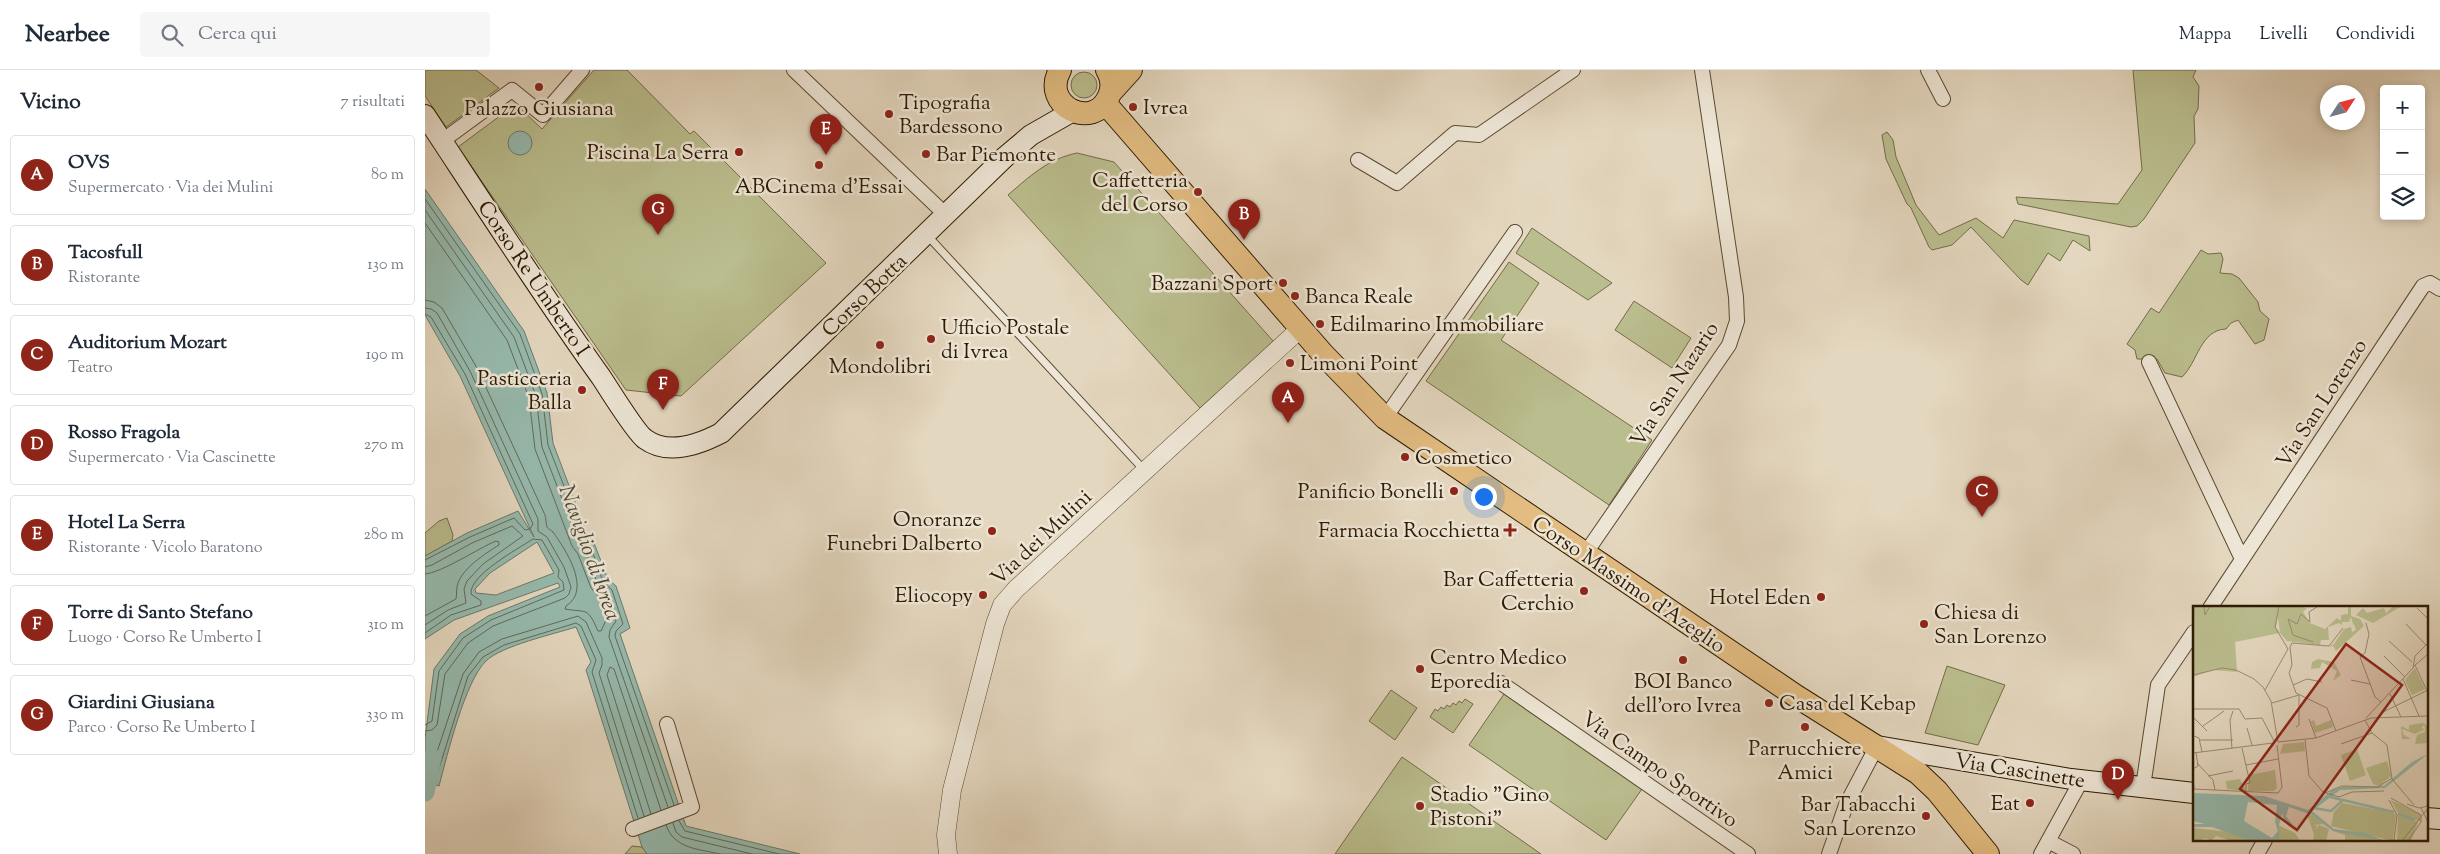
<!DOCTYPE html>
<html lang="it">
<meta charset="utf-8">
<style>
body{margin:0;font-family:"Sorts Mill Goudy",serif;background:#f6f6f7;color:#1f2937}
.controls{position:absolute;right:15px;top:15px;display:grid;overflow:hidden;border-radius:5px;box-shadow:0 2px 8px #0003}
.controls button{width:45px;height:45px;display:grid;place-items:center;padding:0;border:0;border-bottom:1px solid #e0e1e3;background:#fff;color:#1f2937;font:25px sans-serif}
.compass{position:absolute;left:1895px;top:15px;width:45px;height:45px;border-radius:50%;background:#fff;box-shadow:0 2px 8px #0003;rotate:54deg}
.you{position:absolute;left:1058px;top:426px;width:18px;height:18px;margin:-12px;border:4px solid #fff;border-radius:50%;background:#1a73e8;box-shadow:0 0 0 8px #1a73e833}
.badge{display:grid;place-items:center;width:32px;height:32px;border-radius:50%;background:#8f2418;color:#fff;font-size:16px;font-weight:700}
.pin{position:absolute;translate:-50% -41px;filter:drop-shadow(0 1px 2px #0008)}
.pin::after{content:'';position:absolute;top:26px;width:18px;height:15px;background:inherit;clip-path:polygon(0 0,100% 0,50% 100%)}
.list{margin:0;padding:0;list-style:none}
h2{display:flex;justify-content:space-between;align-items:center;height:65px;margin:0;padding:0 20px;font-size:21px}
h2 small{font-size:16px;font-weight:400;color:#747a83}
.list li{display:grid;grid-template-columns:32px 1fr auto;gap:15px;align-items:center;box-sizing:border-box;height:80px;margin:0 10px 10px;padding:0 10px;border:1px solid #e0e1e3;border-radius:5px}
.list b{display:block;font-size:19px;white-space:nowrap}
.list p{margin:0;font-size:16px;white-space:nowrap;color:#747a83}
.list em{font-size:16px;font-style:normal;color:#747a83}
.icon{flex:none;width:28px;height:28px;fill:none;stroke:currentColor;stroke-width:2;stroke-linecap:round;stroke-linejoin:round}
.map{position:relative;flex:none;width:2015px;height:784px;overflow:hidden}
header{display:flex;align-items:center;gap:30px;box-sizing:border-box;height:70px;padding:0 25px;background:#fff;border-bottom:1px solid #e0e1e3}
header strong{font-size:24px}
nav{display:flex;gap:28px;margin-inline-start:auto;font-size:18px}
.search{width:350px;height:45px;background:#f6f6f7;display:flex;align-items:center;gap:12px;box-sizing:border-box;padding:0 18px;border-radius:5px;color:#747a83;font-size:19px}
main{display:flex}
aside{flex:1;background:#fff}
.map>svg:first-child{display:block}
.green{fill:#babd8e;stroke:#746c48}
.water{fill:#96baae;stroke:#6c7a69;fill-rule:evenodd}
.lines{fill:none;stroke-linecap:round;stroke-linejoin:round}
.shore{stroke:#626a58;stroke-width:1}
.canal{stroke:#96baae;stroke-width:19}
.service-casing{stroke:#5b4931;stroke-width:9}
.minor-casing{stroke:#5b4931;stroke-width:16}
.tertiary-casing{stroke:#5b4931;stroke-width:19}
.secondary-casing{stroke:#2d1a02;stroke-width:22}
.primary-casing{stroke:#2d1a02;stroke-width:24}
.service{stroke:#ede5d5;stroke-width:7}
.minor{stroke:#ede5d5;stroke-width:14}
.tertiary{stroke:#ede5d5;stroke-width:18}
.secondary{stroke:#ede5d5;stroke-width:20}
.primary{stroke:#e2bc80;stroke-width:22}
.poi-dot{fill:#8f2418;stroke:#ede5d5;stroke-width:2}
.labels{text-anchor:middle;stroke-width:5;stroke-linejoin:round;paint-order:stroke}
.poi-label{font-size:21px;fill:#2d1a02;stroke:#ede5d5;text-anchor:start}
.street-label{font-size:21px;fill:#2d1a02;stroke:#ede5d5}
.water-label{font-size:22px;font-style:italic;fill:#4c4a36;stroke:#ede5d5}
.inset-river{fill:none;stroke:#96baae;stroke-width:2.5}
.inset-road{fill:none;stroke:#9b8b73;stroke-width:1}
.view{fill:#8f2418;fill-opacity:0.15;stroke:#8f2418;stroke-width:2.5}
.inset-edge{fill:none;stroke:#2d1a02;stroke-width:2.5}
</style>
<header>
<strong>Nearbee</strong>
<div class="search"><svg class="icon" aria-label="search" viewBox="0 0 24 24"><circle cx="10" cy="10" r="6"/><path d="M15 15l6 6"/></svg>Cerca qui</div>
<nav><a>Mappa</a><a>Livelli</a><a>Condividi</a></nav>
</header>
<main>
<aside>
<h2>Vicino<small>7 risultati</small></h2>
<ul class="list">
<li><span class="badge">A</span><div><b>OVS</b><p>Supermercato · Via dei Mulini</p></div><em>80 m</em></li>
<li><span class="badge">B</span><div><b>Tacosfull</b><p>Ristorante</p></div><em>130 m</em></li>
<li><span class="badge">C</span><div><b>Auditorium Mozart</b><p>Teatro</p></div><em>190 m</em></li>
<li><span class="badge">D</span><div><b>Rosso Fragola</b><p>Supermercato · Via Cascinette</p></div><em>270 m</em></li>
<li><span class="badge">E</span><div><b>Hotel La Serra</b><p>Ristorante · Vicolo Baratono</p></div><em>280 m</em></li>
<li><span class="badge">F</span><div><b>Torre di Santo Stefano</b><p>Luogo · Corso Re Umberto I</p></div><em>310 m</em></li>
<li><span class="badge">G</span><div><b>Giardini Giusiana</b><p>Parco · Corso Re Umberto I</p></div><em>330 m</em></li>
</ul>
</aside>
<div class="map">
<svg width="2015" height="784" viewBox="0 0 2015 784">
<rect width="100%" height="100%" fill="#e4d7bf"/>
<filter id="stains"><feTurbulence type="fractalNoise" baseFrequency=".004" numOctaves="4"/><feColorMatrix values="0 0 0 0 .2 0 0 0 0 .09 0 0 0 0 .02 0 0 0 .5 -.17"/></filter>
<radialGradient id="worn" r=".72"><stop offset=".6" stop-color="#630" stop-opacity="0"/><stop offset="1" stop-color="#630" stop-opacity=".3"/></radialGradient>
<path class="green" d="M0 0H51L74 18 21 57 0 26Z
M169 0H202L265 64 269 61 401 193 256 326 201 320 33 77 91 34 117 59Z
M1708 0H1771L1768 7 1774 16 1773 39 1769 46 1770 73 1719 149 1712 156 1706 157 1593 134 1591 127 1693 134 1717 100Z
M646 15a13 13 0 1 1 26 0a13 13 0 1 1-26 0Z
M1462 62 1468 70 1471 87 1491 135 1514 165 1551 148 1578 168 1589 150 1664 166 1665 181 1648 170 1635 191 1623 183 1603 215 1596 210 1546 157 1527 175 1507 180 1504 177 1486 138 1482 134 1461 89 1457 65Z
M652 83 689 92 849 272 775 338 583 125C605 106 623 89 652 83Z
M1107 158 1187 213 1163 230 1091 183Z
M1776 180 1783 184 1796 183 1798 189 1795 203 1807 204 1814 208 1833 232 1835 241 1844 249 1839 270 1830 274 1813 250 1806 253 1801 259C1775 260 1773 292 1757 307L1740 303 1732 289H1712L1710 280 1702 274 1726 238 1734 243Z
M1084 192 1114 213 1076 270 1227 370 1184 435 1001 311Z
M1209 231 1266 268 1247 298 1190 260Z
M22 448 28 465 27 471 0 486V463L14 451Z
M1522 596 1580 615 1553 675 1500 663Z
M966 620 992 638 970 670 944 651Z
M1079 624 1217 719 1181 770 1044 675Z
M1040 629 1048 634 1028 663 1005 647 1010 639 1013 641 1016 637 1019 639 1022 635 1025 637 1028 633 1031 635 1034 631 1037 633Z
M977 687 1116 784H910Z
M207 776 217 777 222 784H200Z"/>
<path class="water" d="M83 73a12 12 0 1 1 24 0a12 12 0 1 1-24 0Z
M0 119 99 261 122 323 128 373 164 469 167 468 183 509 191 516 205 558 195 564 261 756 375 784H222L217 777 161 600 166 592 151 557C129 564 76 576 61 591 40 611 22 686 14 716L0 712V669L9 599 35 564 63 546 135 517 133 513 29 550 0 569V486L42 463 93 441 109 467 35 306 0 245ZM112 472 129 503 71 525 51 523 50 519 65 503Z"/>
<g class="lines">
<path class="shore" d="M0 129 95 264 117 324 123 375 160 470 165 475 178 512 187 520 198 554 191 561 190 566 249 735
M0 140 89 267 111 326 117 377 154 473 160 480 173 515 182 523 191 551 185 560 184 567 243 737
M0 153 82 270 104 328 110 379 147 476 153 484 166 518 175 528 182 548 176 561H173C162 536 162 543 140 539L141 536C167 520 141 480 128 462 126 460 123 459 122 457 121 454 121 448 120 445L52 298 17 238 9 232 0 230
M0 238 6 239 12 243 45 301 113 449V461L122 467 139 497 146 517 144 524 140 528 68 556 43 573 20 604 12 655 7 660 0 661
M0 244 6 247 40 304 108 454 105 459 100 460 89 448 45 467 0 490
M0 497 7 495 47 473 87 456 98 466 58 494 42 511 39 519 41 533 23 540 0 555
M0 504C16 503 54 478 71 471L74 472V475C61 483 38 498 33 513 31 518 32 524 31 529L0 546
M0 563 26 545 56 535V531L46 524C44 505 93 479 108 469L117 470 134 500 133 507 138 512 139 520 66 550 38 568 14 601 7 651 0 655
M0 702 6 700 38 604 54 582 77 569 153 546 161 552 177 588V595L174 603 219 746
M0 708H11L43 606 58 587 79 575 151 553 156 556 171 590 167 602 213 748
M226 744 182 605 185 597 189 599 236 740
M254 751 260 761 354 784
M248 753 251 762 257 767 327 784
M241 755C249 779 274 779 295 784"/>
<path class="canal" d="M0 722 7 688"/>
<g class="service-casing">
<path id="service" d="M501 164 720 401"/>
</g>
<g class="minor-casing">
<path id="minor" d="M369 0 521 145
M1503 0 1518 29
M17 71 87 20 118 45 157 0
M933 90 972 113 1030 63 1054 65 1148 0
M1724 292 1817 489
M960 348 1090 162
M1160 484 1304 275 1312 251 1311 227 1277 0
M1785 538 1998 216 2005 213 2015 219
M1076 613 1323 784
M1718 717 1733 615 1769 562
M208 759 267 737 242 654
M1623 771 1648 784
M1404 784 1421 735 1452 676
M1616 784 1656 711
M1832 784 1840 770"/>
</g>
<g class="tertiary-casing">
<path id="tertiary" d="M523 784 521 765 527 720 570 554 577 535 591 519 875 259"/>
</g>
<g class="secondary-casing">
<path id="secondary" d="M0 45C58 133 115 222 176 307 184 319 211 363 220 369 243 386 273 375 296 363L580 87 606 65 648 41
M1452 676 1646 709 1769 723
M2001 748 2015 749"/>
</g>
<g class="primary-casing">
<path id="primary" d="M635 0C615 36 669 62 684 26 688 17 687 8 682 0
M686 22 706 0
M680 33 898 284 960 348 1371 626 1493 703 1512 721 1563 784"/>
</g>
<use href="#service" class="service"/>
<use href="#minor" class="minor"/>
<use href="#tertiary" class="tertiary"/>
<use href="#secondary" class="secondary"/>
<use href="#primary" class="primary"/>
</g>
<g class="poi-dot">
<circle cx="114" cy="17" r="5"/>
<circle cx="708" cy="37" r="5"/>
<circle cx="464" cy="44" r="5"/>
<circle cx="314" cy="82" r="5"/>
<circle cx="501" cy="84" r="5"/>
<circle cx="394" cy="95" r="5"/>
<circle cx="773" cy="122" r="5"/>
<circle cx="858" cy="213" r="5"/>
<circle cx="870" cy="226" r="5"/>
<circle cx="895" cy="254" r="5"/>
<circle cx="506" cy="269" r="5"/>
<circle cx="455" cy="275" r="5"/>
<circle cx="865" cy="293" r="5"/>
<circle cx="157" cy="320" r="5"/>
<circle cx="980" cy="387" r="5"/>
<circle cx="1029" cy="421" r="5"/>
<path d="M1082.5 452.5h5v5h5v5h-5v5h-5v-5h-5v-5h5z"/>
<circle cx="567" cy="461" r="5"/>
<circle cx="1159" cy="521" r="5"/>
<circle cx="558" cy="525" r="5"/>
<circle cx="1396" cy="527" r="5"/>
<circle cx="1499" cy="554" r="5"/>
<circle cx="1258" cy="590" r="5"/>
<circle cx="995" cy="599" r="5"/>
<circle cx="1344" cy="633" r="5"/>
<circle cx="1380" cy="657" r="5"/>
<circle cx="1605" cy="733" r="5"/>
<circle cx="995" cy="736" r="5"/>
<circle cx="1501" cy="746" r="5"/>
</g>
<g class="labels">
<g class="poi-label">
<text x="474" y="39">Tipografia<tspan x="474" dy="24">Bardessono</tspan></text>
<text x="718" y="44">Ivrea</text>
<text x="114" y="45" text-anchor="middle">Palazzo Giusiana</text>
<text x="304" y="89" text-anchor="end">Piscina La Serra</text>
<text x="511" y="91">Bar Piemonte</text>
<text x="763" y="117" text-anchor="end">Caffetteria<tspan x="763" dy="24">del Corso</tspan></text>
<text x="394" y="123" text-anchor="middle">ABCinema d'Essai</text>
<text x="848" y="220" text-anchor="end">Bazzani Sport</text>
<text x="880" y="233">Banca Reale</text>
<text x="905" y="261">Edilmarino Immobiliare</text>
<text x="516" y="264">Ufficio Postale<tspan x="516" dy="24">di Ivrea</tspan></text>
<text x="875" y="300">Limoni Point</text>
<text x="455" y="303" text-anchor="middle">Mondolibri</text>
<text x="147" y="315" text-anchor="end">Pasticceria<tspan x="147" dy="24">Balla</tspan></text>
<text x="990" y="394">Cosmetico</text>
<text x="1019" y="428" text-anchor="end">Panificio Bonelli</text>
<text x="557" y="456" text-anchor="end">Onoranze<tspan x="557" dy="24">Funebri Dalberto</tspan></text>
<text x="1075" y="467" text-anchor="end">Farmacia Rocchietta</text>
<text x="1149" y="516" text-anchor="end">Bar Caffetteria<tspan x="1149" dy="24">Cerchio</tspan></text>
<text x="548" y="532" text-anchor="end">Eliocopy</text>
<text x="1386" y="534" text-anchor="end">Hotel Eden</text>
<text x="1509" y="549">Chiesa di<tspan x="1509" dy="24">San Lorenzo</tspan></text>
<text x="1005" y="594">Centro Medico<tspan x="1005" dy="24">Eporedia</tspan></text>
<text x="1258" y="618" text-anchor="middle">BOI Banco<tspan x="1258" dy="24">dell'oro Ivrea</tspan></text>
<text x="1354" y="640">Casa del Kebap</text>
<text x="1380" y="685" text-anchor="middle">Parrucchiere<tspan x="1380" dy="24">Amici</tspan></text>
<text x="1005" y="731">Stadio "Gino<tspan x="1005" dy="24">Pistoni"</tspan></text>
<text x="1595" y="740" text-anchor="end">Eat</text>
<text x="1491" y="741" text-anchor="end">Bar Tabacchi<tspan x="1491" dy="24">San Lorenzo</tspan></text>
</g>
<g class="street-label">
<text transform="translate(109 208) rotate(56)" y="7">Corso Re Umberto I</text>
<text transform="translate(439 225) rotate(-44)" y="7">Corso Botta</text>
<text transform="translate(1249 314) rotate(-57)" y="7">Via San Nazario</text>
<text transform="translate(1896 333) rotate(-57)" y="7">Via San Lorenzo</text>
<text transform="translate(616 467) rotate(-43)" y="7">Via dei Mulini</text>
<text transform="translate(1204 514) rotate(34)" y="7">Corso Massimo d'Azeglio</text>
<text transform="translate(1235 699) rotate(35)" y="7">Via Campo Sportivo</text>
<text transform="translate(1595 700) rotate(9)" y="7">Via Cascinette</text>
</g>
<g class="water-label">
<text transform="translate(166 482) rotate(70)" y="8">Naviglio di Ivrea</text>
</g>
</g>
<g transform="translate(1768 536)">
<rect width="235" height="235" fill="#e4d7bf"/>
<path d="M0 0H106L114 2 110 6 117 17 132 23 144 12 148 15V9L155 8V2L158 0V10L167 13 171 20 143 45 140 40 135 41 141 38 151 23 158 21 159 26 163 24 161 18 158 19 160 18 158 11 156 16H149V19L146 17 135 21 136 34H128L127 39 94 35 87 27 85 12 83 21 87 27 42 36 44 66 20 64 0 71ZM200 0 207 1 180 17 163 9 170 2 174 7 191 2 193 7ZM125 53 141 56 148 69 140 75 144 65 129 56 127 62 118 63 119 56ZM222 62 232 83 219 89 212 74ZM121 114 123 120 138 114 140 121 122 127 118 115ZM230 117 235 120V137L222 138 224 129 232 126V122L231 119 228 122 232 123 222 128 209 123 211 129 218 133H209L208 120 216 124V119ZM111 136 112 145 87 148 90 138ZM164 143 173 169 157 175 148 149ZM194 155 198 170 186 180 180 178 173 162ZM82 164 84 182 81 185H55L56 169ZM47 173 53 185 34 183 33 175ZM198 194 227 208 228 216 205 207ZM149 197 186 204 158 197 173 199 203 208 200 235 138 220 141 206ZM114 209H119L136 222 130 218 121 219 124 220 123 224 126 219 136 223 133 235H120L121 228ZM205 209 225 216 218 235H204ZM85 219 102 227 107 235H87ZM0 222 37 226 58 235H39L23 230 18 235 13 232 5 235 0 233ZM140 225 169 228 186 235H152V229Z" fill="#babd8e"/>
<path d="M235 148 192 182 147 184 119 205 141 223 172 227 192 235 140 225 119 209 96 201 93 210 100 219 91 214 89 207 86 219 87 235H58L19 221H0V218H12L0 215V187L71 190 115 204 138 185 149 181 191 180 219 156ZM55 196 84 199 82 216 85 225 79 232 51 215Z" fill="#96baae" fill-rule="evenodd"/>
<path class="inset-river" d="M137 191 201 206M121 202 138 205 150 194M205 208 222 214"/>
<path class="inset-road" d="M11 0 12 9 17 0M224 2 235 13M117 16 108 8 104 18 95 13 100 29 120 36M117 16 116 6 124 1M173 17 176 28 172 47 167 51 182 91 188 96M213 18 233 39M196 35 219 56M191 50 212 71M222 59 235 87M221 60 235 48M0 69 29 62 43 64 61 73 70 81 78 95 85 136M210 73 226 110M158 74 177 78M100 79 114 73 129 76M72 84 95 43 82 21 86 0M0 86V103M197 88 208 111M79 97 106 89M0 103H46L52 113 69 112 81 135M188 107 235 84M0 111 14 125M173 112 220 62 222 50 235 37M116 113 123 132M172 114 179 127 194 139 199 173 221 199M10 120 31 105M103 121 106 119V89M54 122 59 139M143 125 134 102 103 87 96 67 99 59 97 41 99 37 136 40 150 22M1 130 6 132 9 146M7 134H40M112 134 116 170 130 186 146 191 159 186 191 185M85 136 123 132 178 112 235 110M148 138 179 127M49 142 57 177 53 178V186M39 143 37 114 40 105M0 147 80 137M4 157 20 174 22 184M53 159 85 153M0 163 5 160 3 146M0 166 1 183M15 170 40 165M0 183 85 187 89 181 84 139M132 187 149 180 185 181 199 172M198 192 228 209V216L215 235M196 194 204 209 201 235M214 198 226 202 235 200M228 202 235 216M209 235 235 202"/>
<path class="view" d="M153 38 209 79 104 224 47 183Z"/>
<rect width="235" height="235" class="inset-edge"/>
</g>
<rect width="100%" height="100%" filter="url(#stains)"/>
<rect width="100%" height="100%" fill="url(#worn)"/>
</svg>
<div class="controls">
<button>+</button>
<button>−</button>
<button><svg class="icon" aria-label="layers" viewBox="0 0 24 24"><path d="M12 4l9 5-9 5-9-5zM3 14l9 5 9-5"/></svg></button>
</div>
<svg class="compass" viewBox="-18 -18 36 36"><path d="M0-13l5 13h-10z" fill="#e53935"/><path d="M0 13l5-13h-10z" fill="#747a83"/></svg>
<div class="you"></div>
<div class="pin badge" style="left:863px;top:353px">A</div>
<div class="pin badge" style="left:819px;top:170px">B</div>
<div class="pin badge" style="left:1557px;top:447px">C</div>
<div class="pin badge" style="left:1693px;top:730px">D</div>
<div class="pin badge" style="left:401px;top:85px">E</div>
<div class="pin badge" style="left:238px;top:340px">F</div>
<div class="pin badge" style="left:233px;top:165px">G</div>
</div>
</main>
